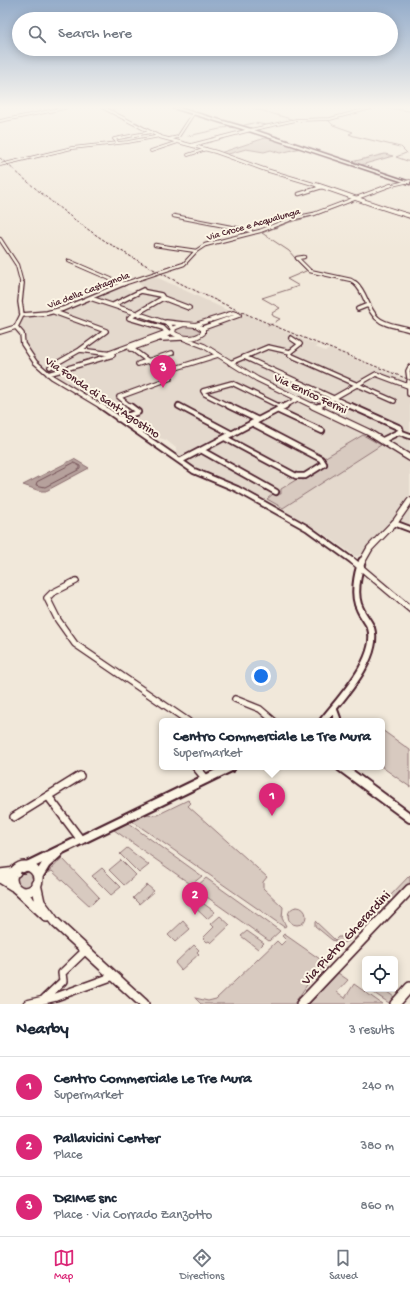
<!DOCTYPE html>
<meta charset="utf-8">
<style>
body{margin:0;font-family:"Gochi Hand",sans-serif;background:#f6f6f7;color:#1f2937}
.controls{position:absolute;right:12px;bottom:12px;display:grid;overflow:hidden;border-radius:6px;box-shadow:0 2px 10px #0003}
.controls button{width:36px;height:36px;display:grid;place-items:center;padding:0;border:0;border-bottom:1px solid #e0e1e3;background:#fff;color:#1f2937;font:20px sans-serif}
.you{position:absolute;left:261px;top:676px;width:14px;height:14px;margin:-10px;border:3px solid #fff;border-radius:50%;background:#1a73e8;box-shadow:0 0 0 6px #1a73e833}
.badge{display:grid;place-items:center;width:26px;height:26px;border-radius:50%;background:#db2777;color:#fff;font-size:13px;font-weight:700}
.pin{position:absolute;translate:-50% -33px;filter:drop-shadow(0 1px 2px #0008)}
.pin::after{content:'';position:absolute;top:21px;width:14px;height:12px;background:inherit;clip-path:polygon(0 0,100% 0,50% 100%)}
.popup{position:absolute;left:159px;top:718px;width:226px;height:52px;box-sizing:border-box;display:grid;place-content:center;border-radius:6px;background:#fff;filter:drop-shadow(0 1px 3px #0005);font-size:13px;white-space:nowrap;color:#747a83}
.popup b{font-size:15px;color:#1f2937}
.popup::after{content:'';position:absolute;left:50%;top:100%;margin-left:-8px;border:8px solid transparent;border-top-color:#fff}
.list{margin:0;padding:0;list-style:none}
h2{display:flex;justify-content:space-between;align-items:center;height:52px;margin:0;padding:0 16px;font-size:17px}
h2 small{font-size:13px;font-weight:400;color:#747a83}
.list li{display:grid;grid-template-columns:26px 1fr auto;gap:12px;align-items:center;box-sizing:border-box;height:60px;padding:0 16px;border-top:1px solid #e0e1e3}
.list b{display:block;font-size:15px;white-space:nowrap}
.list p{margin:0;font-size:13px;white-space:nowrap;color:#747a83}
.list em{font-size:13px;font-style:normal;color:#747a83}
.icon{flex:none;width:22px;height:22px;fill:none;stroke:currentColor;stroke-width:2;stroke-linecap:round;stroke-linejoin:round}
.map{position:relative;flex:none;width:410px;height:1004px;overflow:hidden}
.search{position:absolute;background:#fff;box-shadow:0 2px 10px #0003;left:12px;right:12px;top:12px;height:44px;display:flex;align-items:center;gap:10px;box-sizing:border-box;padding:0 14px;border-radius:22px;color:#747a83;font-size:15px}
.sheet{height:232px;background:#fff}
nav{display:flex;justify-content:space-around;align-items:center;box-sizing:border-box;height:56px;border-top:1px solid #e0e1e3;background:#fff;font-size:11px;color:#747a83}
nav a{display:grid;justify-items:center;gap:2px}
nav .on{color:#db2777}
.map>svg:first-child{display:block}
.built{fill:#e4d9cd}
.green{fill:#d8cac0;stroke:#917476}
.water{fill:#b6a19c;stroke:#8b6d6f}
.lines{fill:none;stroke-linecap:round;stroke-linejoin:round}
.shore{stroke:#755358;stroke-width:1}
.stream{stroke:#8b6d6f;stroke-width:1}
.minor-far5-casing{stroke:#4a1f2b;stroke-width:3.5}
.minor-far4-casing{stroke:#4a1f2b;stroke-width:4.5}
.minor-far3-casing{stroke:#4a1f2b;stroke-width:6}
.minor-far2-casing{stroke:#4a1f2b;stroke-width:8}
.minor-far1-casing{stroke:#4a1f2b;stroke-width:8}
.minor-casing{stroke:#4a1f2b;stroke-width:10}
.tertiary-far5-casing{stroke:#4a1f2b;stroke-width:4}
.tertiary-far4-casing{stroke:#4a1f2b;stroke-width:5.5}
.tertiary-far3-casing{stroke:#4a1f2b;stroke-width:6}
.tertiary-far2-casing{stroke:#4a1f2b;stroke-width:8}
.tertiary-far1-casing{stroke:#4a1f2b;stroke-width:10}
.tertiary-casing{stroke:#4a1f2b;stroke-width:12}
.secondary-casing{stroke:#4a1f2b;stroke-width:12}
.primary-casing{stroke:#4a1f2b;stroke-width:3}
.minor-far5{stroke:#fcf5e5;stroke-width:2}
.minor-far4{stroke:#fcf5e5;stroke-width:2.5}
.minor-far3{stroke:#fcf5e5;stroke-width:3.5}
.minor-far2{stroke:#fcf5e5;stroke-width:4.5}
.minor-far1{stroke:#fcf5e5;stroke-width:5.5}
.minor{stroke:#fcf5e5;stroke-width:7}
.tertiary-far5{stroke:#fcf5e5;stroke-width:2.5}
.tertiary-far4{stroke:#fcf5e5;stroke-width:3.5}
.tertiary-far3{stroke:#fcf5e5;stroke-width:4}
.tertiary-far2{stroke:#fcf5e5;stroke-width:5.5}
.tertiary-far1{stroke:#fcf5e5;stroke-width:6}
.tertiary{stroke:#fcf5e5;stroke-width:8}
.secondary{stroke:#fcf5e5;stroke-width:9}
.primary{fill:#fcf5e5;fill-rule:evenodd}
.rail{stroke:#4a1f2b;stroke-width:1;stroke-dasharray:3 1.5;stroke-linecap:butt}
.labels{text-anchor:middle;stroke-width:4;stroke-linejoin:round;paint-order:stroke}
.far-street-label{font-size:10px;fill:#4a1f2b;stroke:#fcf5e5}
.street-label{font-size:12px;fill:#4a1f2b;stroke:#fcf5e5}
.near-street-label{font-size:14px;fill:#4a1f2b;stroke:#fcf5e5}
</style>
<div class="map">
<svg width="410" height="1004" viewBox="0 0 410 1004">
<rect width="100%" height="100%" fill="#f1e8da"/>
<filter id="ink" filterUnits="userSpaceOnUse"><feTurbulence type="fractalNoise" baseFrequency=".025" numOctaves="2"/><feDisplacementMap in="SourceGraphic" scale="8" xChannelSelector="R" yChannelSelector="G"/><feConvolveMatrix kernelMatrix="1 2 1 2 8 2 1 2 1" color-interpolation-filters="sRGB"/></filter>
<g filter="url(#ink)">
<path class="built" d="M152 275 231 312H240L304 340 318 345 315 347 325 351 330 349 408 381 406 395 410 396V530L398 528 358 556H355L324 534 284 510 276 512 234 488 191 471 177 462 176 448 166 440 146 434 117 416 100 402 56 378 39 364 24 342 25 335 18 325 25 317 50 313 120 286 135 292 144 288 136 281Z"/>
<path class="green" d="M268 137 301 148 280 153 271 150 264 152 246 149 225 155 220 153Z
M385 154 393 156 361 165 372 168 370 169 351 162Z
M184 326H193L201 332 193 337 177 335 175 332 176 329Z
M363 435 381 445 283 508 267 499 273 494H281V489L299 478 303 480 309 477 308 476 328 463 324 458Z
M382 730 410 750V787L382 767Z
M188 800 191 803 188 806 267 877 263 882V888L283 907 282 918 286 926 284 927 132 821 145 814 157 815Z
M128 823 202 876 192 884 189 883 114 830Z
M127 848 149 865 139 873 120 854Z
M62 858 99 897 90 906 52 871 48 873Z
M121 860 136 875 124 885 109 870Z
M102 868 121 887 111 895 92 876Z
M16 879a9 9 0 1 1 18 0a9 9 0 1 1-18 0Z
M410 875V883L383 912 367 922 349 941 342 943 332 940 315 926V921L335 940 338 937H344L348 940Z
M206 878 280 931 269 941 197 890 196 887Z
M147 885 154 891 139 904 133 898Z
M192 896H193L215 912 207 919 187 900Z
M288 916a9 9 0 1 1 18 0a9 9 0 1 1-18 0Z
M220 916 230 925 211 943 209 941 207 942 203 938 214 927 211 924Z
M183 921 190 929 175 942 168 935Z
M247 931 264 943 258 949 241 936Z
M284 934 327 964 307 985 294 1004H201L195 998 208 1001 216 999 277 941 281 945 286 940 282 936Z
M194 945 199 950 197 952 199 954 181 970 175 963Z
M338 973 348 980 337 992 345 998 354 984 382 1004H309Z
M368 989H383L394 997 389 1003Z"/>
<path class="water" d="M74 459 89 468 46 491H40L23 485Z"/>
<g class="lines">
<path class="shore" d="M74 463 80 466V469L45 487 36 485 37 482Z"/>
<path class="stream" d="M253 108 294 120
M386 108 410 111
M110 111 117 108
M328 120 333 125 353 132 349 134 354 136 400 147
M136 122 155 133
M255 123 266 125
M241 126 253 123
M221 128 236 127
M188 136 220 129
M401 147 407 153
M406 153 396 157 410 162
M314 216 356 200
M291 222 313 216
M274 228 262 233 289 251 295 258
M275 228 290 222
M295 259 306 270
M275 322 280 319 273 316 272 313 280 308 262 298 299 286 287 279 306 271
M268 326 272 324"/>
<g class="minor-far5-casing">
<path id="minor-far5" d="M0 121 65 108
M250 130 296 120 330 119 371 108
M169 139 178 137 193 114
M118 143 114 139 151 132
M151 151 178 142
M188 155 206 149
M0 165 72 148 128 142 160 136
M388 186 410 181"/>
</g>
<g class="minor-far4-casing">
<path id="minor-far4" d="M299 194 322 187
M174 216 251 231
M0 239 17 265 22 284
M155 245 196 251
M304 257 297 258 310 271 351 280 357 284
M69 261 122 284
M123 284 184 264 196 251 205 245 260 231 294 218 314 214 391 185"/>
</g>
<g class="minor-far3-casing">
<path id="minor-far3" d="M120 283 123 284
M355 283C366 292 366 308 377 318 385 326 400 326 410 330
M141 291 161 295 163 298 189 308
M90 298 169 324 173 330
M113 305 143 290
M358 309 368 305
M22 315 47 313 63 309 125 283
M166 322 183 324
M195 325 233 313 239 315 203 328
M16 327 22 315 20 302 22 283
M16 327 22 334 23 344 35 362 52 377 102 407
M0 332 16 327
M162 339 182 338
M130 349 164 337 172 331
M80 350 112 354
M110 353 167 332 163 328 129 318 163 298
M290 355 394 401
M244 357 353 407
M230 363 268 347 290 352 300 344 291 338
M138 364 172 353
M50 367 80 350 106 331 54 312
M163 372 218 355
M48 374 113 355
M409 378 408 371 410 367
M409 381V394
M131 407 119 397 171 378 132 349
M231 407 205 394 203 391 232 383 281 407
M283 407 299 398
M318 407 376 374 408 386"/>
</g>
<g class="minor-far2-casing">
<path id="minor-far2" d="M101 406 194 471 237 489 307 528 354 562
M179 406 232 434
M229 406 258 420
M279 406 282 407
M351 406 400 428 401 432
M317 407 319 406
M277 410 322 431
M118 419 138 412 130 406
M225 438 296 476H305L324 464 321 459 252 423
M383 440 399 432 410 436
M201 450 276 492
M180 461 285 406
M394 523 410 529"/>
</g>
<g class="minor-far1-casing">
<path id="minor-far1" d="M353 561 410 609
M76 581 52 593 47 598 58 620 75 644 188 721
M235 699 260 709 274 721"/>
</g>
<g class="minor-casing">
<path id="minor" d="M196 767 206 779
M48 796 81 840
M14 817 80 776
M44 999 63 981 62 973 86 950
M27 1004 56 997 114 976"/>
</g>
<g class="tertiary-far5-casing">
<path id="tertiary-far5" d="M104 108 160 137 216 152 266 170 320 186
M192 145 250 130"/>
</g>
<g class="tertiary-far4-casing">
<path id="tertiary-far4" d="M317 185C348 195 378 207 410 216"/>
</g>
<g class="tertiary-far3-casing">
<path id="tertiary-far3" d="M184 324 196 325 203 329V333C194 340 183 339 173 333L174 328Z
M183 338 204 346 257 379 315 407"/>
</g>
<g class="tertiary-far2-casing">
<path id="tertiary-far2" d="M313 406 368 432 410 458
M362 562 370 548 396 521 410 501"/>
</g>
<g class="tertiary-far1-casing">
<path id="tertiary-far1" d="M334 710 338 721
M323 721C340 699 380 658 371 628 368 621 363 616 360 609 353 596 357 574 362 561"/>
</g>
<g class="tertiary-casing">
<path id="tertiary" d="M341 767 410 818
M23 868 231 767
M38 877 46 864 58 853"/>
</g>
<g class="secondary-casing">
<path id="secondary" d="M12 879a13 13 0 1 1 26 0a13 13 0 1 1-26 0Z
M0 874 16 872
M0 878 13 886
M36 884 40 902 55 922 144 1004
M19 891 47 917
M301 1004 410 889
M395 1004 410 987"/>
</g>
<g class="primary-casing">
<path id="primary" d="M179 108 251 129 410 182V184L249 131 173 108Z"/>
</g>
<use href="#minor-far5" class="minor-far5"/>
<use href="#minor-far4" class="minor-far4"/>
<use href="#minor-far3" class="minor-far3"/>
<use href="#minor-far2" class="minor-far2"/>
<use href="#minor-far1" class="minor-far1"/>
<use href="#minor" class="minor"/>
<use href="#tertiary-far5" class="tertiary-far5"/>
<use href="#tertiary-far4" class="tertiary-far4"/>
<use href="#tertiary-far3" class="tertiary-far3"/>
<use href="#tertiary-far2" class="tertiary-far2"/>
<use href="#tertiary-far1" class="tertiary-far1"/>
<use href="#tertiary" class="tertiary"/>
<use href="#secondary" class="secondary"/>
<use href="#primary" class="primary"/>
<path class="rail" d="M0 158C35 188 70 219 110 244 203 302 308 339 410 380"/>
</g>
</g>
<linearGradient id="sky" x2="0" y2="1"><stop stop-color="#94acca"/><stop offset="0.43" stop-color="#f9f5ee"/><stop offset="1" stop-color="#f9f5ee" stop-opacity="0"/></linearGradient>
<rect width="410" height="249" fill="url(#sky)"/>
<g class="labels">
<g class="far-street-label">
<text transform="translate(253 223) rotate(-16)" y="4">Via Croce e Acqualunga</text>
<text transform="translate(88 289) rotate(-21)" y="4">Via della Castagnola</text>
</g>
<g class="street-label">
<text transform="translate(311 393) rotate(25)" y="4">Via Enrico Fermi</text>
<text transform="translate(103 397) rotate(34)" y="4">Via Fonda di Sant'Agostino</text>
</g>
<g class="near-street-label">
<text transform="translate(345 937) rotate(-47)" y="5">Via Pietro Gherardini</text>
</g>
</g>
</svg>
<div class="controls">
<button><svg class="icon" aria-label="locate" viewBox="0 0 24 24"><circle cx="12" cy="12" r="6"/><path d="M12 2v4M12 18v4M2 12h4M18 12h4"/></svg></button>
</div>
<div class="you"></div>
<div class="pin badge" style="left:272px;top:816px">1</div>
<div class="popup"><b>Centro Commerciale Le Tre Mura</b>Supermarket</div>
<div class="pin badge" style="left:195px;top:915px">2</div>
<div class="pin badge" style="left:163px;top:388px">3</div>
<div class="search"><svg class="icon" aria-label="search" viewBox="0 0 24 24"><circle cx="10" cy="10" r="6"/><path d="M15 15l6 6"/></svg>Search here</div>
</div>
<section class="sheet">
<h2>Nearby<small>3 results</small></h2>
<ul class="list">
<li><span class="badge">1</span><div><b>Centro Commerciale Le Tre Mura</b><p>Supermarket</p></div><em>240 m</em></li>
<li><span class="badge">2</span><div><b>Pallavicini Center</b><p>Place</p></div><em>380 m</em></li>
<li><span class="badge">3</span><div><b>DRIME snc</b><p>Place · Via Corrado Zanzotto</p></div><em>860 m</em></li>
</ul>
</section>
<nav>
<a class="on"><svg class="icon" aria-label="map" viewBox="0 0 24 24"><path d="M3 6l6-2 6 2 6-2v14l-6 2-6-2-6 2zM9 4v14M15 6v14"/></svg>Map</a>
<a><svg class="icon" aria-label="directions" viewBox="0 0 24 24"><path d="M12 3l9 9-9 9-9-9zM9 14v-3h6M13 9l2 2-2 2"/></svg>Directions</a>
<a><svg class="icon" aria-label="saved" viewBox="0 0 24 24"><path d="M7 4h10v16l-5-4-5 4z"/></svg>Saved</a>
</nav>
